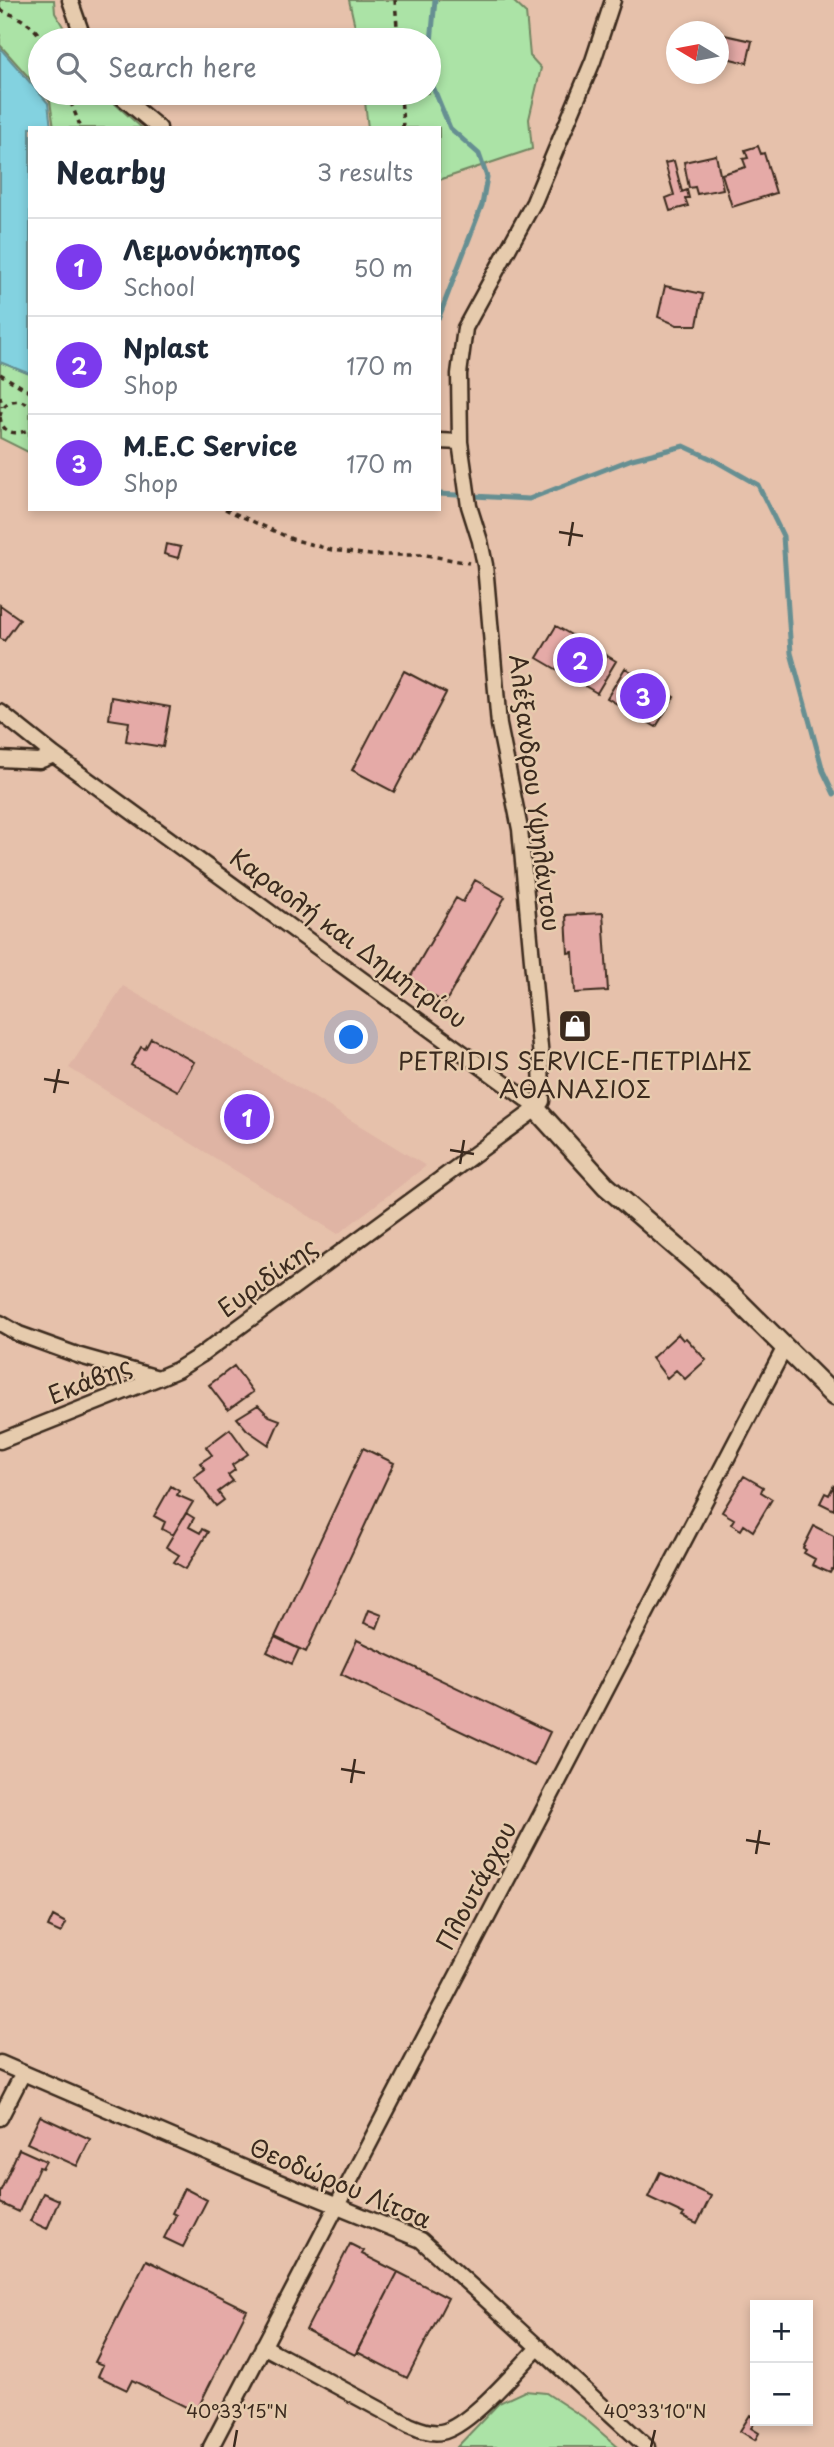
<!DOCTYPE html>
<meta charset="utf-8">
<style>
body{margin:0;font-family:"Playpen Sans",sans-serif;background:#f2f2f3;color:#1f2937}
.controls{position:absolute;right:21px;bottom:21px;display:grid;overflow:hidden;border-radius:0px;box-shadow:0 4px 10px #0003}
.controls button{width:63px;height:63px;display:grid;place-items:center;padding:0;border:0;border-bottom:2px solid #e0e1e3;background:#fff;color:#1f2937;font:35px sans-serif}
.compass{position:absolute;left:666px;top:21px;width:63px;height:63px;border-radius:50%;background:#fff;box-shadow:0 4px 10px #0003;rotate:280deg}
.you{position:absolute;left:352px;top:1038px;width:24px;height:24px;margin:-18px;border:5px solid #fff;border-radius:50%;background:#1a73e8;box-shadow:0 0 0 10px #1a73e833}
.badge{display:grid;place-items:center;width:46px;height:46px;border-radius:50%;background:#7c3aed;color:#fff;font-size:23px;font-weight:700}
.pin{position:absolute;translate:-50% -50%;border:4px solid #fff;box-shadow:0 2px 7px #0006}
.list{margin:0;padding:0;list-style:none}
h2{display:flex;justify-content:space-between;align-items:center;height:91px;margin:0;padding:0 28px;font-size:30px}
h2 small{font-size:23px;font-weight:400;color:#747a83}
.list li{display:grid;grid-template-columns:46px 1fr auto;gap:21px;align-items:center;box-sizing:border-box;height:98px;padding:0 28px;border-top:2px solid #e0e1e3}
.list b{display:block;font-size:26px;white-space:nowrap}
.list p{margin:0;font-size:23px;white-space:nowrap;color:#747a83}
.list em{font-size:23px;font-style:normal;color:#747a83}
.icon{flex:none;width:38px;height:38px;fill:none;stroke:currentColor;stroke-width:2;stroke-linecap:round;stroke-linejoin:round}
.map{position:relative;flex:none;width:834px;height:2447px;overflow:hidden}
.search{position:absolute;background:#fff;box-shadow:0 4px 10px #0003;left:28px;top:28px;width:413px;height:77px;display:flex;align-items:center;gap:18px;box-sizing:border-box;padding:0 24px;border-radius:38px;color:#747a83;font-size:26px}
.panel{position:absolute;background:#fff;box-shadow:0 4px 10px #0003;left:28px;top:126px;width:413px;height:385px;border-radius:0px}
.map>svg:first-child{display:block}
.built{fill:#dfb4a4}
.green{fill:#abe3a6;stroke:#738662;stroke-width:2}
.water{fill:#83d2e0;stroke:#668f92;stroke-width:2}
.lines{fill:none;stroke-linecap:round;stroke-linejoin:round}
.stream{stroke:#668f92;stroke-width:5}
.building{fill:#e5aaa7;stroke:#3b2a1e;stroke-width:2}
.minor-casing{stroke:#3b2a1e;stroke-width:19}
.tertiary-casing{stroke:#3b2a1e;stroke-width:23}
.path{stroke:#3b2a1e;stroke-width:3.5;stroke-dasharray:5 5;stroke-linecap:butt}
.minor{stroke:#e6cbad;stroke-width:14}
.tertiary{stroke:#e6cbad;stroke-width:18}
.ticks{fill:none;stroke:#3b2a1e;stroke-width:2.5}
.labels{text-anchor:middle;stroke-width:5;stroke-linejoin:round;paint-order:stroke}
.street-label{font-size:24px;fill:#3b2a1e;stroke:#e6cbad}
.poi-label{font-size:24px;fill:#3b2a1e;stroke:#e6cbad}
.ticks-label{font-size:18px;text-anchor:middle;fill:#3b2a1e;stroke:#e6cbad;stroke-width:5;stroke-linejoin:round;paint-order:stroke}
</style>
<div class="map">
<svg width="834" height="2447" viewBox="0 0 834 2447">
<rect width="100%" height="100%" fill="#e6c1ab"/>
<filter id="ink" filterUnits="userSpaceOnUse"><feTurbulence type="fractalNoise" baseFrequency=".0143" numOctaves="2"/><feDisplacementMap in="SourceGraphic" scale="14" xChannelSelector="R" yChannelSelector="G"/><feConvolveMatrix kernelMatrix="1 2 1 2 8 2 1 2 1" color-interpolation-filters="sRGB"/></filter>
<g filter="url(#ink)">
<path class="built" d="M123 986 257 1063 426 1166 338 1234 69 1068Z"/>
<path class="green" d="M0 0H54L55 13 71 40H40V90L0 45Z
M349 0H512L526 13 530 56 541 68 529 119 532 149 439 180V128H368L364 93H429V40H358Z
M43 93H103L142 128H54L50 101Z
M0 362 30 374V453L0 438Z
M525 2391 546 2393 583 2417 618 2447H457L499 2403Z"/>
<path class="water" d="M0 48 48 103 51 128H30V374L0 362Z"/>
<g class="lines">
<path class="stream" d="M429 63 435 0
M429 77 450 128 479 154 487 177 482 205 439 317
M439 494 529 499 632 459 684 446 714 460 758 485 783 536 791 653 823 771 834 794"/>
</g>
<path class="building" d="M707 27 720 30V34L752 41 747 63 718 56V32H706Z
M758 146 761 154 764 153 776 193 732 207 722 174 746 167 743 159 748 158 745 150Z
M716 155 723 189 697 194 695 187 689 188 684 162Z
M674 161 682 192 687 190 689 198H685L688 206 670 211 666 198 674 195 665 163Z
M665 286 703 294 697 325H677L658 317Z
M166 544 181 547 178 558 164 554Z
M0 605 20 619 4 641 0 638Z
M556 626 616 661 597 693 537 658Z
M625 668 674 697 656 727 607 698Z
M404 671 446 693 394 792 352 770Z
M112 697 170 707 163 747 126 741 129 722 109 719Z
M475 880 505 897 445 1003 408 981 456 898 463 902Z
M603 913 608 991 575 993 573 952 568 953 566 915Z
M151 1038 194 1062 178 1091 131 1065 141 1047 145 1049Z
M678 1334 683 1340 686 1338 706 1360 685 1379 676 1370 667 1378 652 1358Z
M234 1366 253 1392 228 1410 209 1385Z
M258 1405 269 1416 280 1420 269 1445 247 1430 237 1418Z
M230 1429 248 1454 232 1465 235 1470 228 1475 233 1481 218 1492 224 1500 216 1506 194 1477 205 1469 200 1463 212 1455 206 1447Z
M363 1448 394 1463 306 1652 275 1637Z
M744 1476 763 1487 761 1492 772 1499 753 1531 744 1525 741 1530 731 1524 734 1519 722 1512Z
M834 1485V1510L820 1503 825 1493 829 1495Z
M171 1486 179 1491 177 1495 193 1502 173 1535 162 1529 165 1522 154 1516Z
M186 1513 194 1518 189 1527 200 1533 202 1529 208 1532 186 1569 174 1562 179 1555 166 1547Z
M814 1526 834 1536V1570L832 1569 830 1573 812 1565 815 1559 804 1553 806 1550 803 1548Z
M369 1610 382 1615 377 1628 364 1623Z
M275 1637 299 1649 292 1664 267 1652Z
M357 1640 550 1732 534 1766 341 1674Z
M53 1916 66 1923 61 1933 48 1927Z
M40 2116 90 2139 77 2166 27 2143Z
M19 2149 46 2161 42 2168 39 2167 19 2212 0 2203V2192Z
M660 2172 711 2196 697 2224 682 2217 684 2214 648 2197Z
M184 2188 207 2200 183 2247 164 2238 176 2215 172 2213Z
M43 2193 59 2200 47 2229 30 2221Z
M350 2244 364 2251 362 2254 398 2272 355 2355 306 2330Z
M146 2260 247 2310 196 2412 132 2380 127 2390 98 2376 103 2365 95 2362Z
M398 2272 448 2298 407 2378 357 2352Z
M750 2415 756 2421 751 2428 759 2433 755 2440 740 2431Z"/>
<g class="lines">
<g class="minor-casing">
<path id="minor" d="M70 0 84 40
M117 93 159 128
M439 441 460 442
M0 712 54 755 530 1102 536 1109
M0 759 39 761 54 755
M0 1323 19 1334 80 1356 158 1378 177 1370 201 1355 536 1109 542 1101 541 1058 520 829 499 725 485 565 480 541 469 506 460 442 459 374 465 328 534 202 593 61 613 0
M0 1441 158 1378
M0 2063 242 2167 421 2240 647 2447
M0 2118 23 2073
M263 2346 409 2425C419 2429 430 2434 441 2432 469 2427 517 2369 539 2347
M211 2447 785 1347"/>
</g>
<g class="tertiary-casing">
<path id="tertiary" d="M536 1109 606 1186 732 1295 834 1396"/>
</g>
<path class="path" d="M395 0 398 40
M0 10C17 16 33 23 42 40
M67 93 81 128
M401 93 403 128
M0 374 30 392
M0 396 2 407
M0 416C3 400 18 396 30 406
M0 417C2 434 16 436 30 429
M30 431V443
M225 509 292 539 332 550 370 555H426L469 563"/>
<use href="#minor" class="minor"/>
<use href="#tertiary" class="tertiary"/>
</g>
</g>
<path class="ticks" d="M559 532 583 536M569 546 573 522M44 1079 69 1083M54 1093 59 1069M450 1150 474 1154M460 1164 464 1140M341 1769 365 1773M351 1783 355 1759M746 1840 770 1844M756 1854 760 1830M234 2447 237 2430M651 2447 655 2430"/>
<defs>
<g id="shop-square" transform="scale(1.75)"><rect x="-9" y="-9" width="18" height="18" rx="4" fill="#3b2a1e" stroke="#e6cbad"/><path d="M-5-2.5h2.3a2.7 3.5 0 0 1 5.4 0H5L5.5 6h-11ZM-1.5-2.5h3a1.5 2.3 0 0 0-3 0Z" fill="#fff"/></g>
</defs>
<g fill-rule="evenodd">
<use href="#shop-square" x="575" y="1026"/>
</g>
<g class="labels">
<g class="street-label">
<text transform="translate(534 793) rotate(83)" y="8">Αλέξανδρου Υψηλάντου</text>
<text transform="translate(348 939) rotate(36)" y="8">Καραολή και Δημητρίου</text>
<text transform="translate(268 1278) rotate(-36)" y="8">Ευριδίκης</text>
<text transform="translate(90 1381) rotate(-22)" y="8">Εκάβης</text>
<text transform="translate(477 1886) rotate(-62)" y="8">Πλουτάρχου</text>
<text transform="translate(340 2184) rotate(23)" y="8">Θεοδώρου Λίτσα</text>
</g>
<g class="poi-label">
<text x="575" y="1070">PETRIDIS SERVICE-ΠΕΤΡΙΔΗΣ<tspan x="575" dy="28">ΑΘΑΝΑΣΙΟΣ</tspan></text>
</g>
</g>
<g class="ticks-label">
<text x="237" y="2418">40°33'15"N</text>
<text x="655" y="2418">40°33'10"N</text>
</g>
</svg>
<div class="controls">
<button>+</button>
<button>−</button>
</div>
<svg class="compass" viewBox="-18 -18 36 36"><path d="M0-13l5 13h-10z" fill="#e53935"/><path d="M0 13l5-13h-10z" fill="#747a83"/></svg>
<div class="you"></div>
<div class="pin badge" style="left:247px;top:1117px">1</div>
<div class="pin badge" style="left:580px;top:660px">2</div>
<div class="pin badge" style="left:643px;top:696px">3</div>
<div class="search"><svg class="icon" aria-label="search" viewBox="0 0 24 24"><circle cx="10" cy="10" r="6"/><path d="M15 15l6 6"/></svg>Search here</div>
<section class="panel">
<h2>Nearby<small>3 results</small></h2>
<ul class="list">
<li><span class="badge">1</span><div><b>Λεμονόκηπος</b><p>School</p></div><em>50 m</em></li>
<li><span class="badge">2</span><div><b>Nplast</b><p>Shop</p></div><em>170 m</em></li>
<li><span class="badge">3</span><div><b>M.E.C Service</b><p>Shop</p></div><em>170 m</em></li>
</ul>
</section>
</div>
